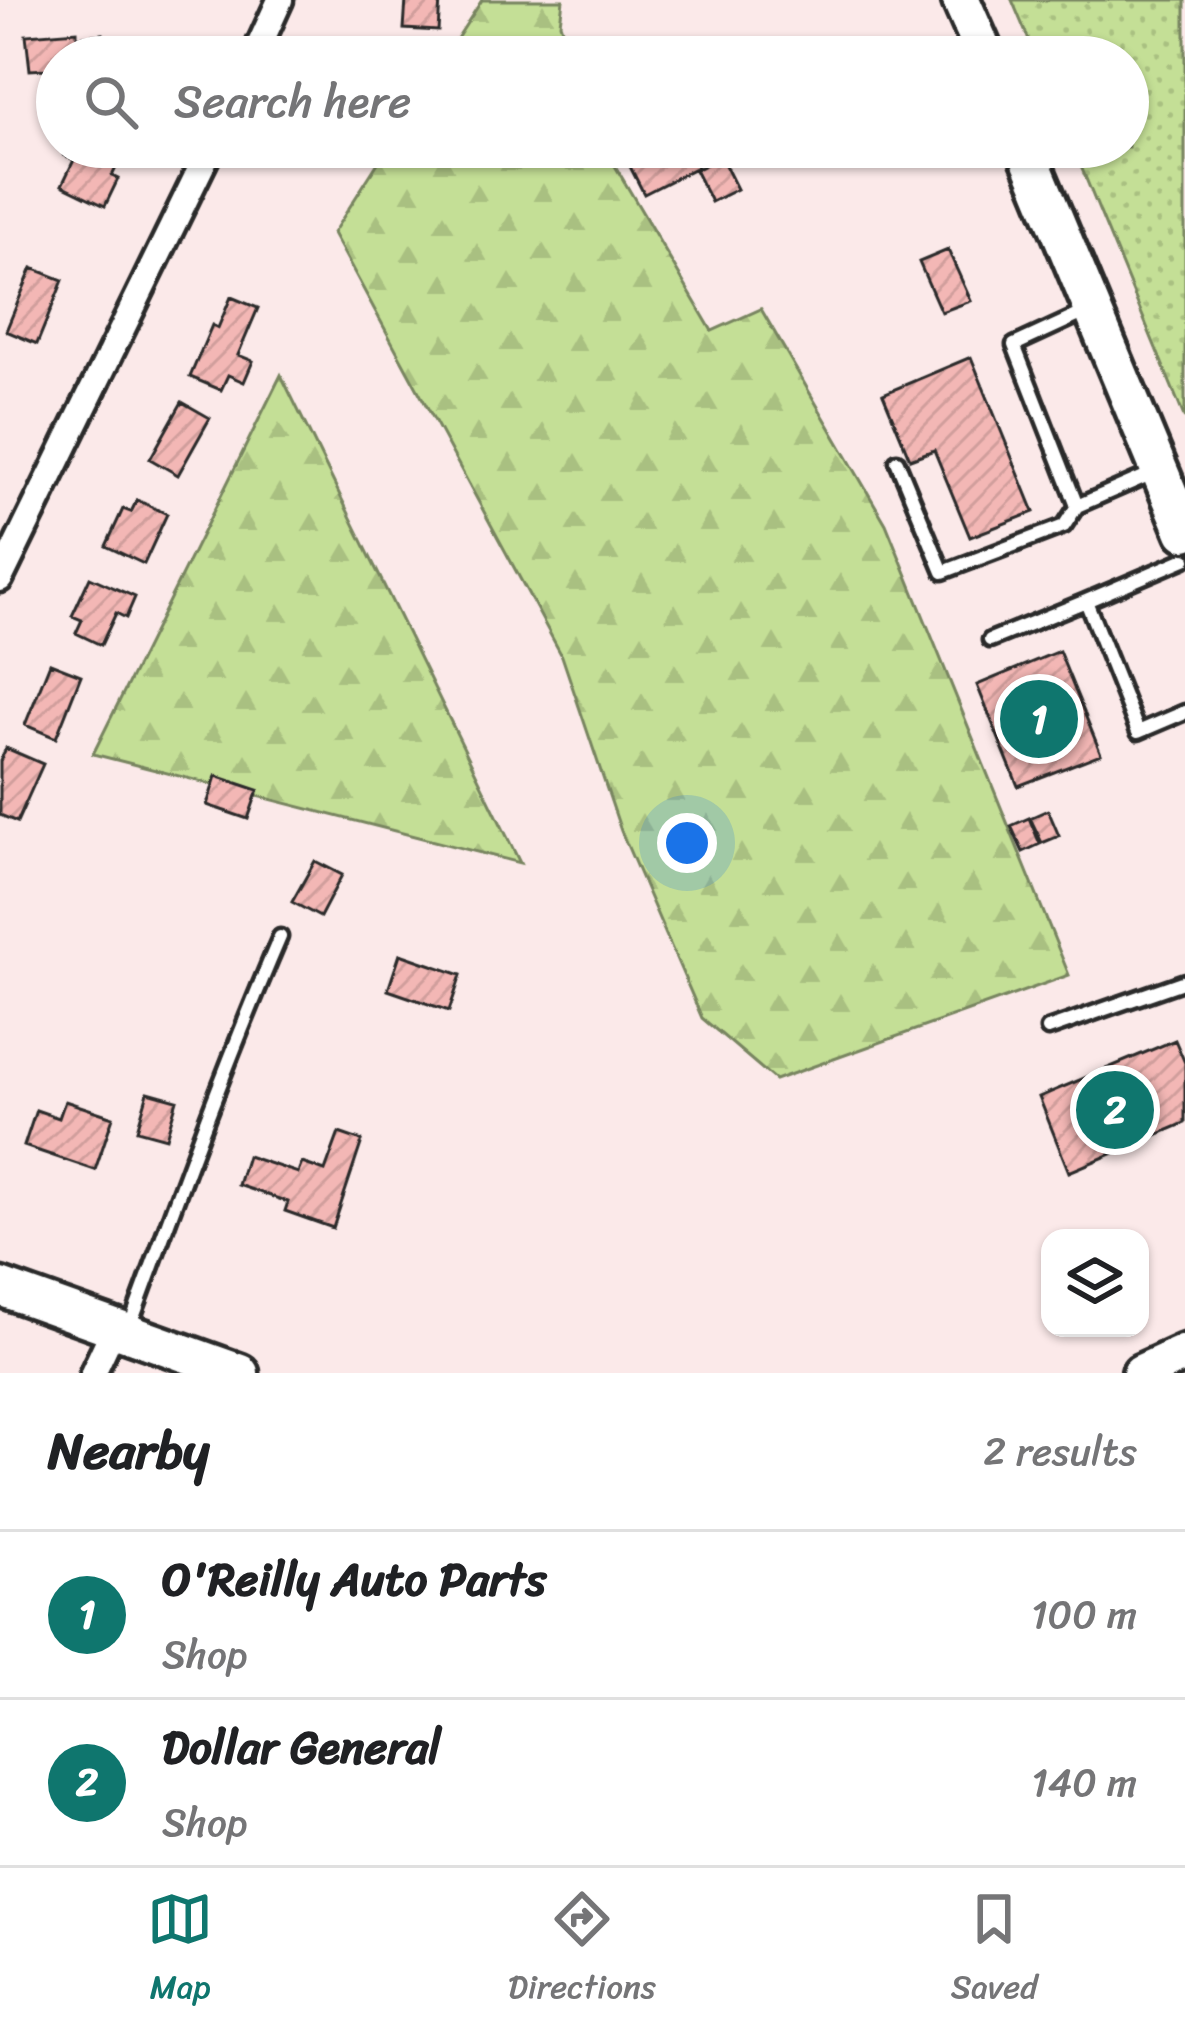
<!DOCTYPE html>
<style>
body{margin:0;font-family:Sriracha,sans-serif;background:#f2f2f2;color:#202124}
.controls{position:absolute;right:36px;bottom:36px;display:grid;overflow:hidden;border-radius:24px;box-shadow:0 3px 9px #0004}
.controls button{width:108px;height:108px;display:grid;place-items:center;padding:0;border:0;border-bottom:3px solid #e0e0e0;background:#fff;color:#202124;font:60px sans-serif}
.you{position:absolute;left:687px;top:843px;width:42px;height:42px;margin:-30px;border:9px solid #fff;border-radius:50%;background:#1a73e8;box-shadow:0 0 0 18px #1a73e833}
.badge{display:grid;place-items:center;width:78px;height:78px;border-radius:50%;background:#0f766e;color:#fff;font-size:39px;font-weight:700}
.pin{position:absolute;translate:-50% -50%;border:6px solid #fff;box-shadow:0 3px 12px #0006}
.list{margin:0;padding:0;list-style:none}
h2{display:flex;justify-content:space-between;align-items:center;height:156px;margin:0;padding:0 48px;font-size:51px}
h2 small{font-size:39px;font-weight:400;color:#757577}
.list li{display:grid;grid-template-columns:78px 1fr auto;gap:36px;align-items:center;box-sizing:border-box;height:168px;padding:0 48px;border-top:3px solid #e0e0e0}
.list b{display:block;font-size:45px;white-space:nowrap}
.list p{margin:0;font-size:39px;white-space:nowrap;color:#757577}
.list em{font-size:39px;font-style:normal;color:#757577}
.icon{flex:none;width:66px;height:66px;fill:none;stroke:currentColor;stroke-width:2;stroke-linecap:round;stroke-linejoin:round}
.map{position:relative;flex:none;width:1185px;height:1373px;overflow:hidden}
.search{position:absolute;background:#fff;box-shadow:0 3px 9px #0004;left:36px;right:36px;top:36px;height:132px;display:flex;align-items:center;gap:30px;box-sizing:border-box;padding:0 42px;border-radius:66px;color:#757577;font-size:45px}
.sheet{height:492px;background:#fff}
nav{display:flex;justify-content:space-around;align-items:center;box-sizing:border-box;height:168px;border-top:3px solid #e0e0e0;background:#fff;font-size:33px;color:#757577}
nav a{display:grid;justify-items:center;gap:6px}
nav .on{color:#0f766e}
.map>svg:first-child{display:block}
.grass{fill:url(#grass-dots);stroke:#788560;stroke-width:3}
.forest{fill:url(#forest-firs);stroke:#788560;stroke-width:3}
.building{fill:url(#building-hatch);stroke:#2b2b2b;stroke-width:3}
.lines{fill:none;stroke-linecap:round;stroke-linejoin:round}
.lane-casing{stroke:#2b2b2b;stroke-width:21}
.street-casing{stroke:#2b2b2b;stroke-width:33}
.secondary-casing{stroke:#2b2b2b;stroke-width:45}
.lane{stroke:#fff;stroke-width:12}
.street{stroke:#fff;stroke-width:24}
.secondary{stroke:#fff;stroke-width:36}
</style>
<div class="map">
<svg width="1185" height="1373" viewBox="0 0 1185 1373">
<defs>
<pattern id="grass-dots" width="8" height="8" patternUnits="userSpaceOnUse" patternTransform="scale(3)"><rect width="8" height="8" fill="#c4df96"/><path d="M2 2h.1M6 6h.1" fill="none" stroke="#a9c081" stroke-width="1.8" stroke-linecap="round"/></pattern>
<pattern id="forest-firs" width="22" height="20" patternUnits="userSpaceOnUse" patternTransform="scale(3)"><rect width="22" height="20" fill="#c4df96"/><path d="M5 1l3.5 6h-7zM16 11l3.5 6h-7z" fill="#a9c081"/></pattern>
<pattern id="building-hatch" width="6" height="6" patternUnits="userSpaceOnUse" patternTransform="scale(3)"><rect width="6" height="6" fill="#f3b7b5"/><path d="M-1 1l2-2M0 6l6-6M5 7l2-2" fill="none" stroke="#d09e9c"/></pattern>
</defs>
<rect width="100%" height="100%" fill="#fbe9e9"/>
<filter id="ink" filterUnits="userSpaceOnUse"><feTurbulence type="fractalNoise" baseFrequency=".00833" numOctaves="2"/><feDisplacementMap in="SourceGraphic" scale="24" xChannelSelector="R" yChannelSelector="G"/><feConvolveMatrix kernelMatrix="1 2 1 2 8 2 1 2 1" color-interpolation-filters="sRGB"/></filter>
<g filter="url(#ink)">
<path class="grass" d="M1012 0H1185V419L1073 147H1128V57H1036Z"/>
<path class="forest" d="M482 0H563L560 23 571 57H445Z
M388 147H604L712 331 761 309 886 524 1069 975 775 1080 702 1018 621 831 562 656 333 233Z
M281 375 520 863 93 754Z"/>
<path class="building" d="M406 0H440L438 31 404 29Z
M77 31V37L103 34 105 57H57V80H48L47 69 30 70 26 35Z
M68 147H133L130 154 124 151 112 176 118 179 105 206 62 185 74 160 64 155Z
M620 147H687L697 167 644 194Z
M721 157 737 189 711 202 695 170Z
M948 250 971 301 941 312 919 262Z
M32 268 63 280 37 344 6 331Z
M231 297 258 308 238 355 253 361 244 382 228 375 221 390 190 377 212 325 218 328Z
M971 357 1034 512 970 537 934 450 910 459 883 394Z
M182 402 210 418 178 475 150 459Z
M137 500 167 514 144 564 106 546 123 509 131 512Z
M90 577 135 597 126 618 116 613 101 645 76 633 82 620 72 616Z
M1059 651 1101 754 1018 786 977 685Z
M50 663 81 675 56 738 25 725Z
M6 748 43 764 17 822 0 815V761Z
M216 776 258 790 248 819 207 805Z
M1048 810 1059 836 1042 843 1030 818Z
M1029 818 1040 844 1023 852 1011 826Z
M315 861 342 875 320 917 292 902Z
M400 954 461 975 449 1011 388 990Z
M1175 1040 1185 1063V1123L1069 1172 1039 1097Z
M148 1092 177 1100 166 1138 137 1130Z
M65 1101 113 1117 95 1170 24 1146 36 1110 59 1118Z
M339 1133 362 1141 333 1228 285 1211 288 1202 238 1185 247 1156 298 1173 302 1163 325 1171Z"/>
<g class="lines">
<g class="lane-casing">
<path id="lane" d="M897 461 943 572 1064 526 1077 506 1153 473
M1077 506 1014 345 1090 310
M1185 559 1086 601 1138 732 1185 712
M990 640 1086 601
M1048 1029 1185 981
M130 1326C178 1195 225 1065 280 937"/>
</g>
<g class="street-casing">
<path id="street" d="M254 57 280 0
M0 579 211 147
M93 1373 114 1328"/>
</g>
<g class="secondary-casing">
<path id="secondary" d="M961 0 986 57
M1025 147 1185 532
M0 1287 240 1373
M1141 1373 1185 1353"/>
</g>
<use href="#lane" class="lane"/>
<use href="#street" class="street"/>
<use href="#secondary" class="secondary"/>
</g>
</g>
</svg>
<div class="controls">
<button><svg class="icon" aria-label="layers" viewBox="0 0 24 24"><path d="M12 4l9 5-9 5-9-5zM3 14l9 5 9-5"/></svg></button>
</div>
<div class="you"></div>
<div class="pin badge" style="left:1039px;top:719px">1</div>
<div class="pin badge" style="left:1115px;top:1110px">2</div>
<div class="search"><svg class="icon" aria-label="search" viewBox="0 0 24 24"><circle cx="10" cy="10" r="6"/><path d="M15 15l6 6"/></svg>Search here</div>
</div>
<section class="sheet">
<h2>Nearby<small>2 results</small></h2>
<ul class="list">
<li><span class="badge">1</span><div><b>O'Reilly Auto Parts</b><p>Shop</p></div><em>100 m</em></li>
<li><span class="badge">2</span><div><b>Dollar General</b><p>Shop</p></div><em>140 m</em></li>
</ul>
</section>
<nav>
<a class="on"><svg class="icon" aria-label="map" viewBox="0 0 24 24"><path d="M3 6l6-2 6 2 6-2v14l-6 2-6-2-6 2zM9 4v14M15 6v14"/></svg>Map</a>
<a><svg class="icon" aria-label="directions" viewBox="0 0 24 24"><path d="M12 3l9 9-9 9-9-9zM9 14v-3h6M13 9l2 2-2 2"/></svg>Directions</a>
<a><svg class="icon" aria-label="saved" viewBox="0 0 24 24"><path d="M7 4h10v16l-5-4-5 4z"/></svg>Saved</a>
</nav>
